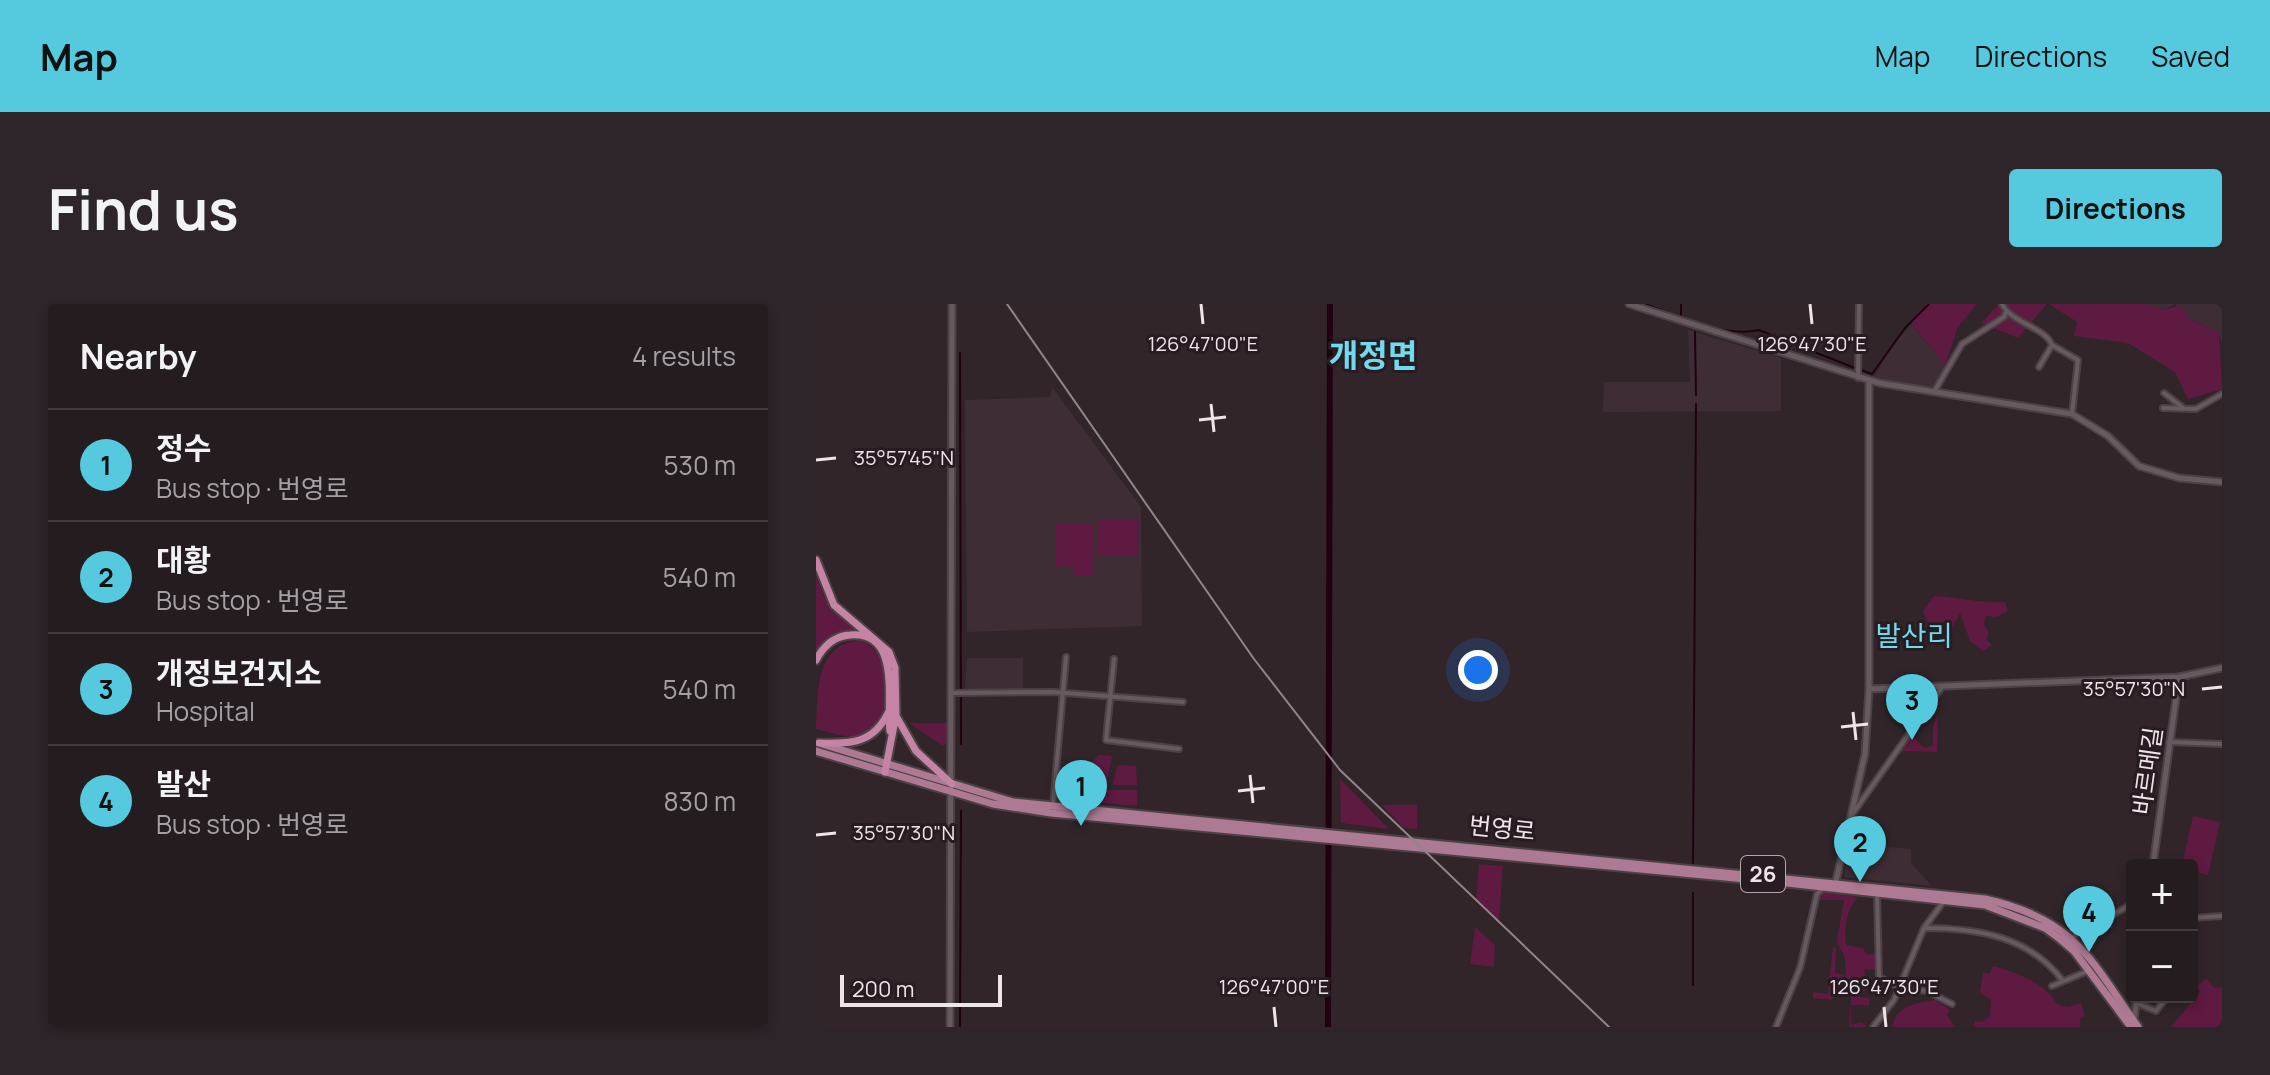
<!DOCTYPE html>
<meta charset="utf-8">
<style>
body{margin:0;font-family:Manrope,"Noto Sans KR",sans-serif;background:#2d2529;color:#f1f3f6}
.controls{position:absolute;right:24px;bottom:24px;display:grid;overflow:hidden;border-radius:8px;box-shadow:0 4px 12px #0003}
.controls button{width:72px;height:72px;display:grid;place-items:center;padding:0;border:0;border-bottom:2px solid #423a3e;background:#251c20;color:#f1f3f6;font:40px sans-serif}
.scale{position:absolute;left:24px;bottom:20px;width:162px;box-sizing:border-box;padding-left:8px;border:4px solid #eee5e9;border-top:0;font-size:22px;line-height:28px;white-space:nowrap;color:#eee5e9;-webkit-text-stroke:6px #271c21;paint-order:stroke}
.you{position:absolute;left:662px;top:366px;width:28px;height:28px;margin:-20px;border:6px solid #fff;border-radius:50%;background:#1a73e8;box-shadow:0 0 0 12px #1a73e833}
.badge{display:grid;place-items:center;width:52px;height:52px;border-radius:50%;background:#55cadf;color:#111;font-size:26px;font-weight:700}
.pin{position:absolute;translate:-50% -66px;filter:drop-shadow(0 2px 4px #0008)}
.pin::after{content:'';position:absolute;top:42px;width:28px;height:24px;background:inherit;clip-path:polygon(0 0,100% 0,50% 100%)}
.list{margin:0;padding:0;list-style:none}
h2{display:flex;justify-content:space-between;align-items:center;height:104px;margin:0;padding:0 32px;font-size:34px}
h2 small{font-size:26px;font-weight:400;color:#a3a1a5}
.list li{display:grid;grid-template-columns:52px 1fr auto;gap:24px;align-items:center;box-sizing:border-box;height:112px;padding:0 32px;border-top:2px solid #423a3e}
.list b{display:block;font-size:30px;white-space:nowrap}
.list p{margin:0;font-size:26px;white-space:nowrap;color:#a3a1a5}
.list em{font-size:26px;font-style:normal;color:#a3a1a5}
.map{position:relative;flex:none;width:1406px;height:723px;overflow:hidden;border-radius:8px}
header{display:flex;align-items:center;gap:48px;box-sizing:border-box;height:112px;padding:0 40px;background:#55cadf;color:#111}
header strong{font-size:38px}
nav{display:flex;gap:44px;margin-inline-start:auto;font-size:28px}
.intro{display:flex;align-items:center;justify-content:space-between;box-sizing:border-box;height:192px;padding:0 48px}
h1{margin:0;font-size:56px}
.button{padding:20px 36px;border-radius:8px;background:#55cadf;color:#111;font-size:28px;font-weight:700}
main{display:flex;gap:48px;padding:0 48px}
aside{flex:1;background:#251c20;border-radius:8px;box-shadow:0 4px 12px #0003}
.map>svg:first-child{display:block}
.built{fill:#3f2d36}
.green{fill:#5e1a40}
.lines{fill:none;stroke-linecap:round;stroke-linejoin:round}
.stream{stroke:#200112;stroke-width:2}
.canal{stroke:#200112;stroke-width:6}
.minor-casing{stroke:#4c4246;stroke-width:8}
.tertiary-casing{stroke:#4c4246;stroke-width:9}
.primary-casing{stroke:#4c4246;stroke-width:11}
.trunk-casing{stroke:#4c4246;stroke-width:11}
.minor{stroke:#67595f;stroke-width:4}
.tertiary{stroke:#67595f;stroke-width:5}
.primary{stroke:#ae7993;stroke-width:7}
.trunk{stroke:#c684a4;stroke-width:7}
.rail{stroke:#90858a;stroke-width:2}
.ticks{fill:none;stroke:#eee5e9;stroke-width:3}
.labels{text-anchor:middle;stroke-width:6;stroke-linejoin:round;paint-order:stroke}
.shield{fill:#271c21;stroke:#b2a9ad;stroke-width:2}
.shield-label{font-size:22px;font-weight:bold;fill:#eee5e9}
.street-label{font-size:24px;fill:#eee5e9;stroke:#271c21}
.quarter-label{font-size:28px;fill:#72daed;stroke:#271c21}
.district-label{font-size:32px;font-weight:bold;fill:#72daed;stroke:#271c21}
.ticks-label{font-size:20px;text-anchor:middle;fill:#eee5e9;stroke:#271c21;stroke-width:6;stroke-linejoin:round;paint-order:stroke}
</style>
<header>
<strong>Map</strong>
<nav><a>Map</a><a>Directions</a><a>Saved</a></nav>
</header>
<div class="intro"><h1>Find us</h1><a class="button">Directions</a></div>
<main>
<aside>
<h2>Nearby<small>4 results</small></h2>
<ul class="list">
<li><span class="badge">1</span><div><b>정수</b><p>Bus stop · 번영로</p></div><em>530 m</em></li>
<li><span class="badge">2</span><div><b>대황</b><p>Bus stop · 번영로</p></div><em>540 m</em></li>
<li><span class="badge">3</span><div><b>개정보건지소</b><p>Hospital</p></div><em>540 m</em></li>
<li><span class="badge">4</span><div><b>발산</b><p>Bus stop · 번영로</p></div><em>830 m</em></li>
</ul>
</aside>
<div class="map">
<svg width="1406" height="723" viewBox="0 0 1406 723">
<rect width="100%" height="100%" fill="#31252a"/>
<path class="built" d="M1330 0H1406V40L1403 29 1372 14 1359 0 1348 6Z
M1095 20 1129 61 1117 85 1058 73 1074 45Z
M872 26 965 54V107L787 108 788 78H874Z
M236 83 325 203 326 322 151 328 149 96 234 93Z
M151 354H207V386L149 387Z
M1037 540 1095 545V559L1116 582 1028 573 1033 542Z"/>
<path class="green" d="M1111 0H1161L1142 23 1129 61 1094 18Z
M1183 0H1231L1202 34 1165 19Z
M1233 0H1330L1348 6 1364 1 1372 14 1403 29 1406 85 1372 95 1359 68 1312 39 1258 32 1261 18Z
M323 215 322 251H282L281 216Z
M239 219H278L277 271H258V265L252 261 240 263Z
M0 272 8 293 42 328 23 329 0 348Z
M1118 292C1143 293 1165 300 1189 298L1192 307 1180 313 1170 312 1168 320 1173 330 1170 335 1176 341 1167 347 1154 337 1144 309 1128 340 1122 330 1110 333 1106 325 1112 319 1107 307Z
M45 336C50 340 57 343 60 348 80 372 73 428 38 432 25 433 12 428 0 425 2 383 0 340 45 336Z
M1122 409 1121 448 1086 447 1096 431 1108 444 1117 442V423Z
M93 419H131V438L127 442Z
M282 451 296 452 291 479 246 486 251 478 262 480 273 475 270 459H275Z
M301 461 320 462 321 481H297Z
M524 475 573 525 525 519Z
M296 486H321V502L245 495 257 488Z
M566 501H601V525L588 524Z
M1377 512 1404 518 1392 571 1376 567V561H1366Z
M663 560 687 562 683 617 660 596Z
M1006 588 1042 593C1032 602 1027 624 1030 641L1047 644 1051 651 1059 649V665L1048 666 1052 685 1045 688 1044 693 1053 694V701H1035V721L1046 718 1051 723H1033L1035 694 1030 679 1029 654 1021 637 1028 596H1003Z
M659 623 679 641 678 663 654 660Z
M1017 642 1020 645 1019 669 1028 671V675L1020 676 1019 693 1015 696 997 694V688L1012 690Z
M1177 662C1199 668 1230 679 1241 700L1251 703 1265 699 1269 712 1264 715V723H1158L1159 717 1167 718 1174 712 1175 696 1164 689 1167 668 1174 670Z
M1390 674 1398 684 1406 683V723H1355L1384 688 1381 682Z
M1119 696 1134 706 1131 711 1139 723H1076C1081 700 1102 699 1119 696Z"/>
<g class="lines">
<path class="stream" d="M829 0C861 12 908 34 943 26L1039 64
M865 11V0
M879 28 880 91
M144 49 145 440
M1045 66 1056 70 1089 24 1113 0
M877 559 880 100
M877 589V681
M144 723 145 507"/>
<path class="canal" d="M512 723 514 0"/>
<g class="minor-casing">
<path id="minor" d="M1186 0C1195 19 1229 23 1236 41
M1223 63 1236 41 1262 56 1256 110
M1042 74 1043 0
M1118 88 1146 40 1188 13 1190 8
M1348 89 1366 103
M1347 104 1380 105 1406 90
M298 355 290 436 363 445
M136 389 237 388 367 398
M1353 438 1406 440
M237 502 250 353
M1035 512 1126 383
M1061 589 1063 673 1084 684 1111 687 1136 700
M1376 614 1406 612
M1108 624C1161 624 1213 632 1247 677
M1253 635 1316 600
M1236 682 1272 667
M1320 699 1340 707 1351 693
M960 723 984 664 1001 590 1007 584
M1057 723 1078 696 1108 624 1128 597"/>
</g>
<g class="tertiary-casing">
<path id="tertiary" d="M813 0 1063 79 1256 110 1292 132 1323 162 1363 174 1406 178
M1053 385 1363 373
M1337 561 1363 373 1406 364
M1020 577 1049 450 1053 385V76
M1318 716 1321 693
M134 723 136 0"/>
</g>
<g class="primary-casing">
<path id="primary" d="M6 440 197 498 1169 595C1258 615 1273 653 1322 723
M0 447 177 500 235 509 971 579 1169 601 1229 624 1244 635 1258 647 1315 723"/>
</g>
<g class="trunk-casing">
<path id="trunk" d="M0 256 18 301 73 348 79 364 80 411 69 468
M0 356C7 343 18 332 34 331 86 326 70 399 74 427
M80 412 100 447 136 480
M3 439C34 440 57 440 72 409"/>
</g>
<use href="#minor" class="minor"/>
<use href="#tertiary" class="tertiary"/>
<use href="#primary" class="primary"/>
<use href="#trunk" class="trunk"/>
<path class="rail" d="M191 0 438 355 524 466 793 723"/>
</g>
<path class="ticks" d="M385 0 387 20M994 0 996 20M395 100 398 128M383 116 410 113M0 156 20 154M1386 385 1406 383M1037 408 1040 436M1025 423 1052 420M434 471 437 499M422 487 449 484M0 531 20 529M458 703 460 723M1068 703 1070 723"/>
<g class="labels">
<rect class="shield" x="925" y="552" width="44" height="36" rx="6"/>
<g class="shield-label">
<text x="947" y="578">26</text>
</g>
<g class="street-label">
<text transform="translate(1332 467) rotate(-82)" y="8">바르메길</text>
<text transform="translate(686 525) rotate(6)" y="8">번영로</text>
</g>
<g class="quarter-label">
<text x="1098" y="342">발산리</text>
</g>
<g class="district-label">
<text x="557" y="63">개정면</text>
</g>
</g>
<g class="ticks-label">
<text x="387" y="47">126°47'00"E</text>
<text x="996" y="47">126°47'30"E</text>
<text x="88" y="161">35°57'45"N</text>
<text x="1318" y="392">35°57'30"N</text>
<text x="88" y="536">35°57'30"N</text>
<text x="458" y="690">126°47'00"E</text>
<text x="1068" y="690">126°47'30"E</text>
</g>
</svg>
<div class="controls">
<button>+</button>
<button>−</button>
</div>
<div class="scale">200 m</div>
<div class="you"></div>
<div class="pin badge" style="left:265px;top:522px">1</div>
<div class="pin badge" style="left:1044px;top:578px">2</div>
<div class="pin badge" style="left:1096px;top:436px">3</div>
<div class="pin badge" style="left:1273px;top:648px">4</div>
</div>
</main>
